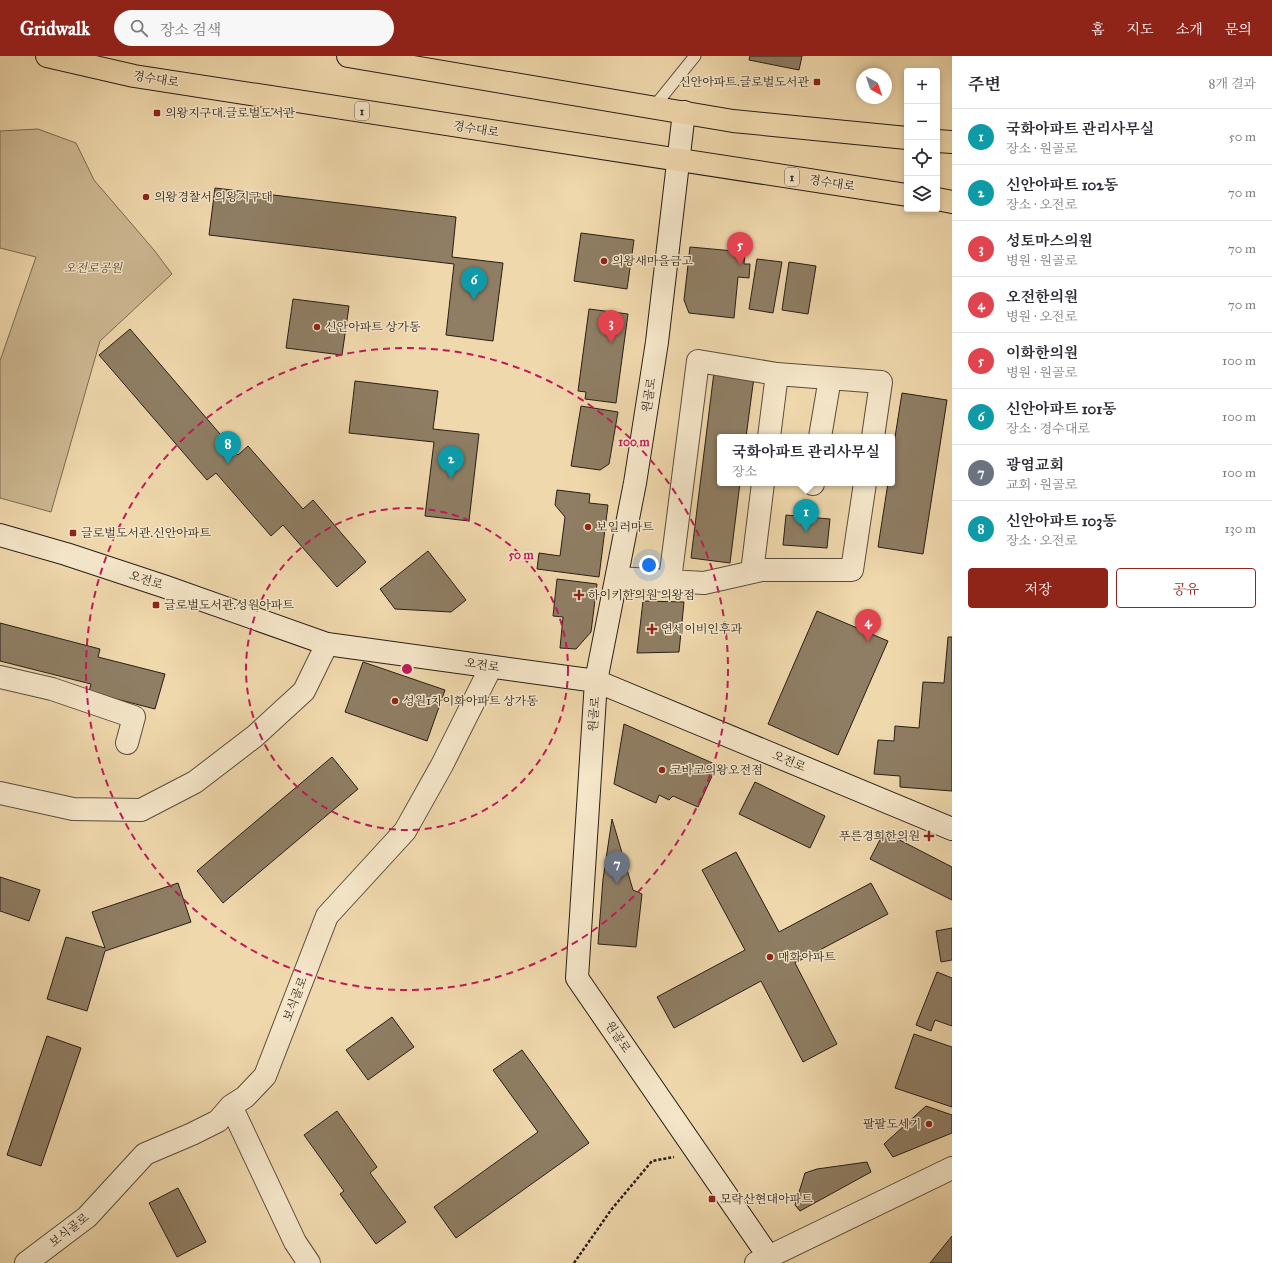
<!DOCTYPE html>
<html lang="ko">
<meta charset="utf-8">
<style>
body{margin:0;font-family:"IM FELL Great Primer","Noto Serif KR",serif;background:#f7f7f7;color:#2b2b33}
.controls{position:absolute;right:12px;top:12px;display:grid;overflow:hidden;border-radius:4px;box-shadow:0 2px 6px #0003}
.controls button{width:36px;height:36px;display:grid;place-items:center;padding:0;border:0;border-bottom:1px solid #e1e1e2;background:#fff;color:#2b2b33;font:20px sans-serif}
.compass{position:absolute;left:856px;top:12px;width:36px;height:36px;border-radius:50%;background:#fff;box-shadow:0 2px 6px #0003;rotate:140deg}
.you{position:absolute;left:649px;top:509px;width:14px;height:14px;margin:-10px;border:3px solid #fff;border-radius:50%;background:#1a73e8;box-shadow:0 0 0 6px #1a73e833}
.badge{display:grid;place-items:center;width:26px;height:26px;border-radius:50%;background:#8f2418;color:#fff;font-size:13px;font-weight:700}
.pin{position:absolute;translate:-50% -33px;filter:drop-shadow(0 1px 2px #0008)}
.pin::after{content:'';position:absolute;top:21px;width:14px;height:12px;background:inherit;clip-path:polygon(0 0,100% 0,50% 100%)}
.popup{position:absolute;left:717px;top:378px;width:178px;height:52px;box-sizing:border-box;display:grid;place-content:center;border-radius:4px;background:#fff;filter:drop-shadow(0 1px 3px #0005);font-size:13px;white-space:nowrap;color:#7c7c81}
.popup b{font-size:15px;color:#2b2b33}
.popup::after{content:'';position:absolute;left:50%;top:100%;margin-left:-8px;border:8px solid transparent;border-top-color:#fff}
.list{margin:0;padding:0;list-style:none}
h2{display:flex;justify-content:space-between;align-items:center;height:52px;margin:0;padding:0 16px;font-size:17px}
h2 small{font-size:13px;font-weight:400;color:#7c7c81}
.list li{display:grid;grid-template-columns:26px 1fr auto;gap:12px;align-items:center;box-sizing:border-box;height:56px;padding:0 16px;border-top:1px solid #e1e1e2}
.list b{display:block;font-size:15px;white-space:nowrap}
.list p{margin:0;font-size:13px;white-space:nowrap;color:#7c7c81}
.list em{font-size:13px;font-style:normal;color:#7c7c81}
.actions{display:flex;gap:8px;padding:12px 16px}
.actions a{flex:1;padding:9px 0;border:1px solid #8f2418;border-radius:4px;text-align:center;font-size:14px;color:#8f2418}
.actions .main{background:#8f2418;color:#fff}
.icon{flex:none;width:22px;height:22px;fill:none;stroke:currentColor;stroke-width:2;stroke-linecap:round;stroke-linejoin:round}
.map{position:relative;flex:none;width:952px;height:1207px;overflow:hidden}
header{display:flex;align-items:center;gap:24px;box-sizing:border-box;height:56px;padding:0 20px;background:#8f2418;color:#fff}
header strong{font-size:19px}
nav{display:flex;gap:22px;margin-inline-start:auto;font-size:14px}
.search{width:280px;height:36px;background:#f7f7f7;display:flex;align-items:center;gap:10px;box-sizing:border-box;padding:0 14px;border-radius:22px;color:#7c7c81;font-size:15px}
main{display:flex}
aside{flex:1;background:#fff}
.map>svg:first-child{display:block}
.green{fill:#cdb892;stroke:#7a6a54}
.building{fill:#8f7e64;stroke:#281d16}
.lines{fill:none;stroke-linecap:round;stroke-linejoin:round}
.lane-casing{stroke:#5a4c3c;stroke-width:13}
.street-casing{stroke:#5a4c3c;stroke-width:24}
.secondary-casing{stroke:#281d16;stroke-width:24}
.primary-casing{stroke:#281d16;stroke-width:24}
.path{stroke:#281d16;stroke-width:2.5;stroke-dasharray:3 2;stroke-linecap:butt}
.lane{stroke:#f5e6c9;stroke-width:11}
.street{stroke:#f5e6c9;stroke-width:22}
.secondary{stroke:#f5e6c9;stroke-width:22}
.primary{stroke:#efd8ac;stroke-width:22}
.ring{fill:none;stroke:#c2185b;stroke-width:2;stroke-dasharray:7 5}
.poi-dot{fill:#8f2418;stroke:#f5e6c9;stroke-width:1.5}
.labels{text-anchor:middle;stroke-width:3;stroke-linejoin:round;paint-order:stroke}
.shield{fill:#f5e6c9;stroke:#66594c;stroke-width:1}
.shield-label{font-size:11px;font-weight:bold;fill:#281d16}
.street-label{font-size:12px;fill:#281d16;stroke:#f5e6c9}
.poi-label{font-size:12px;fill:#281d16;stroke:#f5e6c9;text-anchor:start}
.park-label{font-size:12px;font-style:italic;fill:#5a4c3b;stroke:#f5e6c9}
.centre{fill:#c2185b;stroke:#f5e6c9;stroke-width:2}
.ring-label{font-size:12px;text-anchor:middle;font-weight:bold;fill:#c2185b;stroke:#f5e6c9;stroke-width:3;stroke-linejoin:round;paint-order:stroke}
</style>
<header>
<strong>Gridwalk</strong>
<div class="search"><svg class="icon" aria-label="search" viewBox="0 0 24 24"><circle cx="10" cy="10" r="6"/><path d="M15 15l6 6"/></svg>장소 검색</div>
<nav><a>홈</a><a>지도</a><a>소개</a><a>문의</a></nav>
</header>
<main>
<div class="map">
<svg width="952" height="1207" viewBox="0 0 952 1207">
<rect width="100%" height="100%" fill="#efd8ac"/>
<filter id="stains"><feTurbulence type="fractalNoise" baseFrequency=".005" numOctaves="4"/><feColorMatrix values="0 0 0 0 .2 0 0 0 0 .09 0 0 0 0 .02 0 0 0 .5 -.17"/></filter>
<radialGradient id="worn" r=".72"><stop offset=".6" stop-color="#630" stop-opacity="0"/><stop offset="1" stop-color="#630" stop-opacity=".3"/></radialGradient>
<path class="green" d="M38 73 76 87 94 124 154 194 172 218 100 285 51 456 0 442V305L36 201 0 192V75Z"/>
<path class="building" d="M750 0H802L799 14 749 4Z
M215 132 456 161 452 201 503 207 493 285 446 279 454 208 209 179Z
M581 177 634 184 627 233 574 225Z
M690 191 745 196 744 208H750L749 222 738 221 734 262 689 257 684 244Z
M757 203 782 206 773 257 749 253Z
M789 206 816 210 808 258 782 254Z
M293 243 349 250 342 299 286 292Z
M589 253 628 258 616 347 585 343 586 336 578 335Z
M130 273 238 399 248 390 303 453 313 444 366 506 337 531 283 469 271 480 216 417 207 424 99 299Z
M714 316 754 321 746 381H720V427H740L730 507 691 502Z
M355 325 438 335 433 373 479 378 469 465 425 460 434 386 349 377Z
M902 337 947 344 923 498 878 491 888 427H892V400Z
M581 350 618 356 609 408 600 414 571 410Z
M557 434 590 438 589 447 608 449 599 521 537 513 539 497 560 500 565 461 555 449Z
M786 459 830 463 827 492 783 489Z
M428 495 466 544 451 556 395 553 380 533Z
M557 523 597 528 591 576 576 593 560 592 563 561 553 560Z
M643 545 684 546 679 596 637 597Z
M817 555 888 585 838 699 768 668Z
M0 567 100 593 98 601 165 618 155 653 89 636 91 628 0 605Z
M948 581H952V735L900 731V720L874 718 878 684 894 685 895 670 919 672 923 626 944 627Z
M363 606 445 634 427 685 345 656Z
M624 668 717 709 698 751 673 740 669 744 659 739 656 747 614 728Z
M332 701 358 733 223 847 197 815Z
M755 726 825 760 810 792 739 758Z
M612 763 633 834 642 838 636 891 598 888 603 823Z
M884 776 952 811V844L870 803Z
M736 796 779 876 871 827 888 858 795 907 837 988 803 1006 761 925 674 972 657 941 745 894 702 814Z
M0 821 40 834 29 865 0 855Z
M178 827 191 866 105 895 87 955 47 943 66 881 105 892 92 856Z
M952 872V904L941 906 936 875Z
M937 916 952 922V970L935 964 931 975 916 969Z
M392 961 414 991 368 1024 346 994Z
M914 978 952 991V1051L895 1032Z
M47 980 81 992 41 1110 7 1099Z
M522 994 589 1087 456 1182 434 1151 538 1076 493 1014Z
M926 1050 952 1059V1077L893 1101 884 1088Z
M337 1055 377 1111 370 1117 406 1166 376 1188 340 1138 344 1135 304 1079Z
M867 1106 871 1116 800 1155 795 1149 805 1117 817 1113Z
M178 1132 206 1186 177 1201 149 1147Z
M952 1180V1207H930Z"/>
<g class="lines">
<g class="lane-casing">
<path id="lane" d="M653 52 695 0"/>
</g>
<g class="street-casing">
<path id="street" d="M769 381 777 318 881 326 873 381
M820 381 830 322
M813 428V427
M752 516 763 427
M617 522 704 527 762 514H852L865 427
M670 524 698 305 777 318
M0 621 52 633 134 661 127 687
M0 737 73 753 141 754 195 726 255 680 304 635 327 588
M231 1050 295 1186 309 1207
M26 1207 87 1161 145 1098 192 1078 218 1065 231 1050 245 1041 265 1020 327 860 405 775 442 709 491 611
M756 1207 952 1112"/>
</g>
<g class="secondary-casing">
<path id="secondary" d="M684 56 657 286 635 427 596 625 577 922 769 1201
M0 479 66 498 166 531 327 588 596 625 952 773"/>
</g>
<g class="primary-casing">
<path id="primary" d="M47 0 134 20 907 139
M348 0 733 65 907 82
M937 85 952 86
M937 143 952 146"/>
</g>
<path class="path" d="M574 1207 611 1154 652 1105 674 1101"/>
<use href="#lane" class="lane"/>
<use href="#street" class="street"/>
<use href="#secondary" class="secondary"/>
<use href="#primary" class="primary"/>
</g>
<g class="ring">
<circle cx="407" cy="613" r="161"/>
<circle cx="407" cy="613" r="321"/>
</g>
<g class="poi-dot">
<rect x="813" y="22" width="8" height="8" rx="2"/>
<rect x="153" y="53" width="8" height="8" rx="2"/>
<circle cx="146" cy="141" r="4"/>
<circle cx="604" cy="205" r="4"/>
<circle cx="317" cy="271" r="4"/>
<circle cx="588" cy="471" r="4"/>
<rect x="69" y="473" width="8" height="8" rx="2"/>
<path d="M577 533h4v4h4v4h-4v4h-4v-4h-4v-4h4z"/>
<rect x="152" y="545" width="8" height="8" rx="2"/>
<path d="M650 567h4v4h4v4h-4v4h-4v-4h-4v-4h4z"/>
<circle cx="395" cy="645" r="4"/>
<circle cx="662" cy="714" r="4"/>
<path d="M927 774h4v4h4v4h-4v4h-4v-4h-4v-4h4z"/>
<circle cx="770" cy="901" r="4"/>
<circle cx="929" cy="1068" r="4"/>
<rect x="708" y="1139" width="8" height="8" rx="2"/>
</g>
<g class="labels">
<g class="shield">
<rect x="355" y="46" width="14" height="18" rx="3"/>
<rect x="785" y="112" width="14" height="18" rx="3"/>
</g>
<g class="shield-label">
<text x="362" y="59">1</text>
<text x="792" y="125">1</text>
</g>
<g class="street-label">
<text transform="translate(156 23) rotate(9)" y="4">경수대로</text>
<text transform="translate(476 73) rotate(9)" y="4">경수대로</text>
<text transform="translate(832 127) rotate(9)" y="4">경수대로</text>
<text transform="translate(649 339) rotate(-81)" y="4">원골로</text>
<text transform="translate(146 524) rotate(18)" y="4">오전로</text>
<text transform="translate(482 609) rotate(8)" y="4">오전로</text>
<text transform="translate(594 658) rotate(-86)" y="4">원골로</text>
<text transform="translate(789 705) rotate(23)" y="4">오전로</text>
<text transform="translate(295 943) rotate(-69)" y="4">보식골로</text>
<text transform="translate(618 981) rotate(56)" y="4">원골로</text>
<text transform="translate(69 1174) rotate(-38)" y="4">보식골로</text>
</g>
<g class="poi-label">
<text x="809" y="30" text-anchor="end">신안아파트.글로벌도서관</text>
<text x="165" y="61">의왕지구대.글로벌도서관</text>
<text x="154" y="145">의왕경찰서 의왕지구대</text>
<text x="612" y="209">의왕새마을금고</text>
<text x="325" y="275">신안아파트 상가동</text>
<text x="596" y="475">보일러마트</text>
<text x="81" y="481">글로벌도서관.신안아파트</text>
<text x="588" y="543">하이키한의원 의왕점</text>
<text x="164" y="553">글로벌도서관.성원아파트</text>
<text x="661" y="577">연세이비인후과</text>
<text x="403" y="649">성원1차이화아파트 상가동</text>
<text x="670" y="718">코바코의왕오전점</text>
<text x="920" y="784" text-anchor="end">푸른경희한의원</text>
<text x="778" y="905">매화아파트</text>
<text x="921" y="1072" text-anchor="end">팔팔도세기</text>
<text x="720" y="1147">모락산현대아파트</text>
</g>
<g class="park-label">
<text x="93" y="216">오전로공원</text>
</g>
</g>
<circle cx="407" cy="613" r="6" class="centre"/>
<g class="ring-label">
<text x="634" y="390">100 m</text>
<text x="521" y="503">50 m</text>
</g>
<rect width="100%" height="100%" filter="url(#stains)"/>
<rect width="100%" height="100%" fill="url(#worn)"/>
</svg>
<div class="controls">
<button>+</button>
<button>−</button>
<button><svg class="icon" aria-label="locate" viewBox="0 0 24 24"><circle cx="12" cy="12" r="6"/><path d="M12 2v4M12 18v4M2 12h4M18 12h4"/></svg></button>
<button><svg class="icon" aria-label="layers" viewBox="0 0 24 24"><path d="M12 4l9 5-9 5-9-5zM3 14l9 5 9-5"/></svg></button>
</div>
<svg class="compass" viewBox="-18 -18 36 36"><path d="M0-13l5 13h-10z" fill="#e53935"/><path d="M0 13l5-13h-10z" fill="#7c7c81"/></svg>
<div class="you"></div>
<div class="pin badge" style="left:806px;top:476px;background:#0f9aa8">1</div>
<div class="popup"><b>국화아파트 관리사무실</b>장소</div>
<div class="pin badge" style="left:451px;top:423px;background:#0f9aa8">2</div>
<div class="pin badge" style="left:611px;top:287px;background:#e0444e">3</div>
<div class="pin badge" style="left:868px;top:586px;background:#e0444e">4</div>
<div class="pin badge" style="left:740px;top:209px;background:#e0444e">5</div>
<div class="pin badge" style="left:474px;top:244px;background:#0f9aa8">6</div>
<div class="pin badge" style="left:617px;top:828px;background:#6b7280">7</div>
<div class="pin badge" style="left:228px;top:408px;background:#0f9aa8">8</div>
</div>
<aside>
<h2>주변<small>8개 결과</small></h2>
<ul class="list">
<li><span class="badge" style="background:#0f9aa8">1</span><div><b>국화아파트 관리사무실</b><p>장소 · 원골로</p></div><em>50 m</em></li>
<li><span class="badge" style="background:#0f9aa8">2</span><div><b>신안아파트 102동</b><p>장소 · 오전로</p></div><em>70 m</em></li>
<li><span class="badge" style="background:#e0444e">3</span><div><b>성토마스의원</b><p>병원 · 원골로</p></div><em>70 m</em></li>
<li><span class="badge" style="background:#e0444e">4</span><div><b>오전한의원</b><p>병원 · 오전로</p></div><em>70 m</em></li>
<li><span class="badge" style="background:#e0444e">5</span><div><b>이화한의원</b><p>병원 · 원골로</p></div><em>100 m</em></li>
<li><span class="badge" style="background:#0f9aa8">6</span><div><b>신안아파트 101동</b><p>장소 · 경수대로</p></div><em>100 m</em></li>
<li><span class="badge" style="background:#6b7280">7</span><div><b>광염교회</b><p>교회 · 원골로</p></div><em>100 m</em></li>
<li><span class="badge" style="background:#0f9aa8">8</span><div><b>신안아파트 103동</b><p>장소 · 오전로</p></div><em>130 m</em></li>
</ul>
<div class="actions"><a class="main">저장</a><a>공유</a></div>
</aside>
</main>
